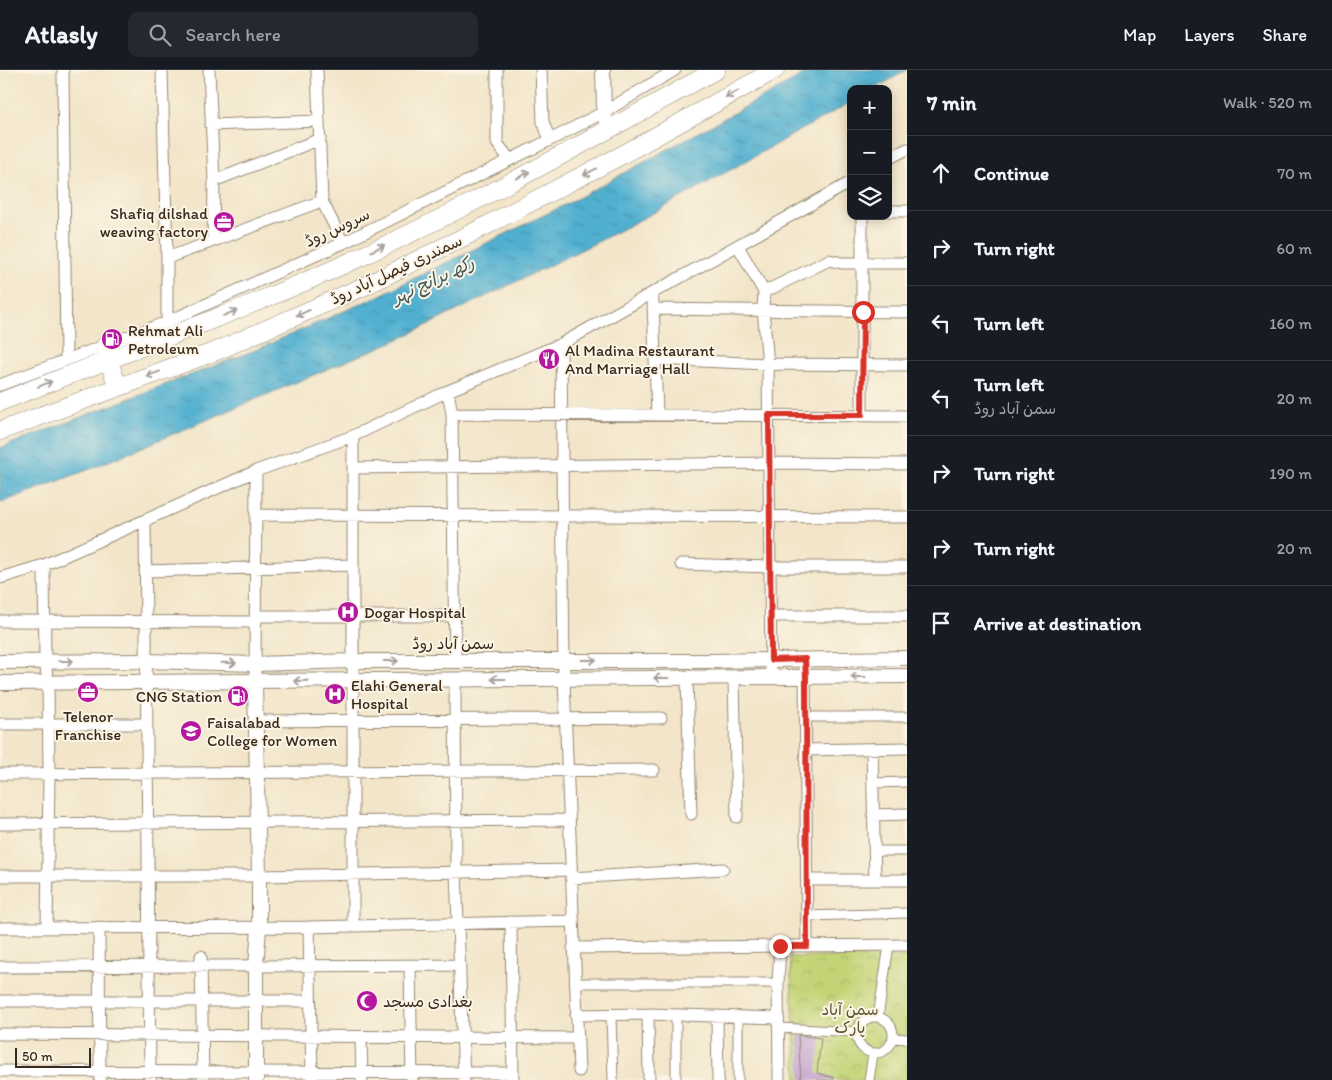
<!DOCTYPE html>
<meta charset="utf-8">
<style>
body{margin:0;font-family:Itim,"Playpen Sans Arabic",sans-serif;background:#242831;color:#f1f3f6}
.controls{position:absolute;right:15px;top:15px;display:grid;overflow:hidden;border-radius:10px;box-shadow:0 2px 12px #0003}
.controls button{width:45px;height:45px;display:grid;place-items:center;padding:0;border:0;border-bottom:1px solid #363941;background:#171b24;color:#f1f3f6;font:25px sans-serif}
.scale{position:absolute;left:15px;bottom:12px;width:76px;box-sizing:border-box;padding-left:5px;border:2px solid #3b2a1e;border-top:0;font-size:14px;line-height:18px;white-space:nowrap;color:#3b2a1e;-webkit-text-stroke:4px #fcf5e5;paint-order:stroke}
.stop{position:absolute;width:15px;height:15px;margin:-11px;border:4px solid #d93025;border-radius:50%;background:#fff}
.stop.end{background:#d93025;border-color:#fff;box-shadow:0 1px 5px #0008}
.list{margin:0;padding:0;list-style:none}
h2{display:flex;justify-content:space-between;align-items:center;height:65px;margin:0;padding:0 20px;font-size:21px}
h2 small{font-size:16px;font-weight:400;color:#9ea1a6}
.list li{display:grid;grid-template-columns:32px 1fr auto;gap:15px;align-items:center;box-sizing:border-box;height:75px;padding:0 20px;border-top:1px solid #363941}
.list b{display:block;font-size:19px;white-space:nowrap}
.list p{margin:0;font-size:16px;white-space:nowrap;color:#9ea1a6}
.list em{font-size:16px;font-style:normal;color:#9ea1a6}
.icon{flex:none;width:28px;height:28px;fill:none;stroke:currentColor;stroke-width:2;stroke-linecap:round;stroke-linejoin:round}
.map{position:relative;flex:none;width:907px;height:1010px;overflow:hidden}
header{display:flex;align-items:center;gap:30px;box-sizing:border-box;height:70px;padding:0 25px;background:#171b24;border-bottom:1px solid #363941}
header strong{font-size:24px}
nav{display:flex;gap:28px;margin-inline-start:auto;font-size:18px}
.search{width:350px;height:45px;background:#242831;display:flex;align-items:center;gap:12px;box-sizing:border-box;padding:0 18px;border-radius:10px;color:#9ea1a6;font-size:19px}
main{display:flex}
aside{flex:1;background:#171b24}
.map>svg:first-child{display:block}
.park{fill:url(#park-crowns);stroke:#7f7f4a}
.water{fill:url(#water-ripples);stroke:#466d77}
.building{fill:#c09ece}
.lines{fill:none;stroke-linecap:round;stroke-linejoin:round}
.pedestrian-casing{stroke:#968874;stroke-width:11}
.minor-casing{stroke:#968874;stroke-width:13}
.tertiary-casing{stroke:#968874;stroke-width:16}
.primary-casing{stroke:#968874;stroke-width:19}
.pedestrian{stroke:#fff;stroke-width:9}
.minor{stroke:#fff;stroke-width:11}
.tertiary{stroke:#fff;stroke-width:14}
.primary{stroke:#fff;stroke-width:18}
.oneway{stroke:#a79f9a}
.route{stroke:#d93025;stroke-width:6}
.labels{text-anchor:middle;stroke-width:4;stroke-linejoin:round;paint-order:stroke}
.poi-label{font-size:16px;fill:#3b2a1e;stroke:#fcf5e5;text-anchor:start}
.street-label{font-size:16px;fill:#3b2a1e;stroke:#fcf5e5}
.park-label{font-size:16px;fill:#5d5434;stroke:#fcf5e5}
.water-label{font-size:18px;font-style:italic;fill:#43595c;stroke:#fcf5e5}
</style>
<header>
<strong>Atlasly</strong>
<div class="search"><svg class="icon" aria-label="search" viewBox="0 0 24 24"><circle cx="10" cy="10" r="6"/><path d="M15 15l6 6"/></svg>Search here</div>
<nav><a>Map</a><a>Layers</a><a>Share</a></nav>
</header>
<main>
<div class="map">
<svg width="907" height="1010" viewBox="0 0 907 1010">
<defs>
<pattern id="park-crowns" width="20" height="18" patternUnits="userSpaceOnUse" patternTransform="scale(1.25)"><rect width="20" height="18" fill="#c3d476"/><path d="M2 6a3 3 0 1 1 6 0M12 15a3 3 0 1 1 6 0" fill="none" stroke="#a8b666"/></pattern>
<pattern id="water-ripples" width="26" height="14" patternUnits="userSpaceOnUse" patternTransform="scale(1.25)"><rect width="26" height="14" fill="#51b0d0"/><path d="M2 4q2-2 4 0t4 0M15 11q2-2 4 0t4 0" fill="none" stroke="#448fa8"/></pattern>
</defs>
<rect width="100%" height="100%" fill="#fcf5e5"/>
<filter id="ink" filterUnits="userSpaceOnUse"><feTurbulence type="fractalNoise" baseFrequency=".02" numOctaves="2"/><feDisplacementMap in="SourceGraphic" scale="10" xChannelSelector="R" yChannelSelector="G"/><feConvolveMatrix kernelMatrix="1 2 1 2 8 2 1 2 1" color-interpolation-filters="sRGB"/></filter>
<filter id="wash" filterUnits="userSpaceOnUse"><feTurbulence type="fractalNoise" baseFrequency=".0096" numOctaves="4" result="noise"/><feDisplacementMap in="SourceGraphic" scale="20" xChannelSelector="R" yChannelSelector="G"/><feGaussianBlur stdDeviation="1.12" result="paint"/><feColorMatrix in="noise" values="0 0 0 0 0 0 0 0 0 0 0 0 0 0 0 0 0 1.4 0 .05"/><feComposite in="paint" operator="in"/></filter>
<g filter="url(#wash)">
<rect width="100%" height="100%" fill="#f2e5c9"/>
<path class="park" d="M790 887H907V1010H797Z"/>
<path class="water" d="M813 0H907L874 19H851V32L657 141 595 173 399 269 90 399 0 433V378L253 281 374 228 569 133Z"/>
<g id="blocks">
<path class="building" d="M798 965 821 968 817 1003 834 1008V1010H801Z"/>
</g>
</g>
<g filter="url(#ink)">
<use href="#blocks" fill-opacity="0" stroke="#968874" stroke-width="1"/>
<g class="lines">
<g class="pedestrian-casing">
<path id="pedestrian" d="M806 647H907
M873 713 907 712
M874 781H907
M807 846 907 843
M575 913H778
M611 945 613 1010
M676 946V1010
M878 947 889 875
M857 965a18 18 0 1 1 36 0a18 18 0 1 1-36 0Z
M779 958 856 962
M894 968 907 969
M738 1010V946
M869 1010 873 984"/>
</g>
<g class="minor-casing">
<path id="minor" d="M63 0 66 289
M162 0 167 188V252
M209 0 214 111 213 171
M317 0 322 131 343 173
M497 0V73L510 90
M541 0 543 52 550 70
M211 55 319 51
M888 89 907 79
M214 111 320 69
M888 141H907
M738 176 764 222 763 239 768 294 771 607
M167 188 322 131
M764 222 829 190 842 193H907
M653 231 655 289
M653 239 907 242
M561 274 564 609 579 1001
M0 315 167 252 343 173 550 70 604 42 675 0
M448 321 452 344 455 591
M452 344 907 346
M657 344 655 289 768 294 907 295
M862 345V146
M353 398 769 393 907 394
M256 445 907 447
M145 450 150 1010
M681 494 770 497H907
M44 495 45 591 48 612 49 703 47 858
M145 501 353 495
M0 508 44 495 256 401 353 366 448 321 561 274 851 112
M256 546H454
M771 546H907
M0 551 256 552
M805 589 807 876
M734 607 737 747
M687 608 691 744
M455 609 456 802 464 1010
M255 612 256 401
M256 651 661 648
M0 654H146
M872 679 875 810
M806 680 907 678
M0 704 654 700
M873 745 907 744
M0 754 569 750
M0 806H259L571 800
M571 808 723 799
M807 810H907
M511 852 513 1010
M353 856V366
M99 857 100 1010
M309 857 312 1008
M0 858 309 857 573 851
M573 878 907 875
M201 886 203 1010
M410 895 412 1010
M0 897 460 895
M0 931H310
M648 944 649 1010
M576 945 648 944 778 948
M717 946 718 1010
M0 964 576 968
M361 967 362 1010
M0 1001 513 1003
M779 1010 778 913 780 876"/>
</g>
<g class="tertiary-casing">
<path id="tertiary" d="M603 0 604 42 608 60
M0 592 146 591 256 594 353 591H710L907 588
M255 612 259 806V858L256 896V1010
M0 613 907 606"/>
</g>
<g class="primary-casing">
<path id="primary" d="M106 275 108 289 118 317
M0 332C118 285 238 243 354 190 478 133 597 66 716 0
M0 361 219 280 367 215 470 164 622 85 775 0"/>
</g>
<use href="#pedestrian" class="pedestrian"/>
<use href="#minor" class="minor"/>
<use href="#tertiary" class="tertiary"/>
<use href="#primary" class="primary"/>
</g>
<defs><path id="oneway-shaft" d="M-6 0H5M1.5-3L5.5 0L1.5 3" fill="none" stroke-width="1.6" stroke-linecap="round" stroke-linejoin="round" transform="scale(1.25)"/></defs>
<g class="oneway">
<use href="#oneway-shaft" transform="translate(732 24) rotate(151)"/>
<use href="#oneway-shaft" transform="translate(590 102) rotate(152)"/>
<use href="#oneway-shaft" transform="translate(523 105) rotate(-28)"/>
<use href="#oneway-shaft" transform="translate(378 178) rotate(-26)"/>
<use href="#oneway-shaft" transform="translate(230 243) rotate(-23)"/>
<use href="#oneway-shaft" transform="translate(303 243) rotate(156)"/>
<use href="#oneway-shaft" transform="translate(153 304) rotate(160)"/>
<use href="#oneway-shaft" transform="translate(45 314) rotate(-22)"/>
<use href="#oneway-shaft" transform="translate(589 590)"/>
<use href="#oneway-shaft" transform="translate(66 591)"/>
<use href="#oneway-shaft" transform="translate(391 591)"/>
<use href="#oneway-shaft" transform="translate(229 593) rotate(1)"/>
<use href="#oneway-shaft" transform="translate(858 607) rotate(180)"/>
<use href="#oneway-shaft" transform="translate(661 608) rotate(180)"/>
<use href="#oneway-shaft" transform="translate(498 609) rotate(180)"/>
<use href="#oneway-shaft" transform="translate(301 611) rotate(179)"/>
</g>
</g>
<g class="lines" filter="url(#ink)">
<path class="route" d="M780 876H807L806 607 805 589 771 590 769 345H862L863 242"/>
</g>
<defs>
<g id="office-disc" transform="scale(1.125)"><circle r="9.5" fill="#b5179e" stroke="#fcf5e5"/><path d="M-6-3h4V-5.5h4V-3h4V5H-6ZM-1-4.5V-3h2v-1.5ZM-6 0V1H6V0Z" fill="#fff"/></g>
<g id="fuel-disc" transform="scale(1.125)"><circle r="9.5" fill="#b5179e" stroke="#fcf5e5"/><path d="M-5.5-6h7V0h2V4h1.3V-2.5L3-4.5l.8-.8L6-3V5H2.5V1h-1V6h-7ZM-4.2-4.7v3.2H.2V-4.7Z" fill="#fff"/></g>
<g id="restaurant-disc" transform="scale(1.125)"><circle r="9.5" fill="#b5179e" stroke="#fcf5e5"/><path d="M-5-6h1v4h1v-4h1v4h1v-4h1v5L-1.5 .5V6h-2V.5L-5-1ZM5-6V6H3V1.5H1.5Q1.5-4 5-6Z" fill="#fff"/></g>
<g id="hospital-disc" transform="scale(1.125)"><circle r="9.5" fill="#b5179e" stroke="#fcf5e5"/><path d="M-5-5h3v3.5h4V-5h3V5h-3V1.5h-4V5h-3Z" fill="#fff"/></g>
<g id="university-disc" transform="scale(1.125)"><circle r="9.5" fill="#b5179e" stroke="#fcf5e5"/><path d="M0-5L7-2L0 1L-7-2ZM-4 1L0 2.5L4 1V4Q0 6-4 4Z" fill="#fff"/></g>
<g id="mosque-disc" transform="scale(1.125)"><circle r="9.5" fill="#b5179e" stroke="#fcf5e5"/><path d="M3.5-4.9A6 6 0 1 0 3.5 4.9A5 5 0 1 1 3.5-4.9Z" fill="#fff"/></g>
</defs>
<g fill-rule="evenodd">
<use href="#office-disc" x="224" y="152"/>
<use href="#fuel-disc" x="112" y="269"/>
<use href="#restaurant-disc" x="549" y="289"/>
<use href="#hospital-disc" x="348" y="542"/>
<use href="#office-disc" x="88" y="622"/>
<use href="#hospital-disc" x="335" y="624"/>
<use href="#fuel-disc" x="238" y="626"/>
<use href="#university-disc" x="191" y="661"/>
<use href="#mosque-disc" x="367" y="931"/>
</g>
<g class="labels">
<g class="poi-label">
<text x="208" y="149" text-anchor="end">Shafiq dilshad<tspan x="208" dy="18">weaving factory</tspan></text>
<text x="128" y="266">Rehmat Ali<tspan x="128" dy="18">Petroleum</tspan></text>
<text x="565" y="286">Al Madina Restaurant<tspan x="565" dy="18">And Marriage Hall</tspan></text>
<text x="364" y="548">Dogar Hospital</text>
<text x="351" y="621">Elahi General<tspan x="351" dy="18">Hospital</tspan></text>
<text x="222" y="632" text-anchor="end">CNG Station</text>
<text x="88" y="652" text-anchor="middle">Telenor<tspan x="88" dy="18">Franchise</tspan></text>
<text x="207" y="658">Faisalabad<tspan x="207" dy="18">College for Women</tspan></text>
<text x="383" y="937">بغدادی مسجد</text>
</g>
<g class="street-label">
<text transform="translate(337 157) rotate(-25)" y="6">سروس روڈ</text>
<text transform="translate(396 199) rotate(-25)" y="6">سمندری فیصل آباد روڈ</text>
<text x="453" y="579">سمن آباد روڈ</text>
</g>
<g class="park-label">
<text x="850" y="945">سمن آباد<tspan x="850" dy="18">پارک</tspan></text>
</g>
<g class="water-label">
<text transform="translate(433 210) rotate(-25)" y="6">رکھ برانچ نہر</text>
</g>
</g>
</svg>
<div class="controls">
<button>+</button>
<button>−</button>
<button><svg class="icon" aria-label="layers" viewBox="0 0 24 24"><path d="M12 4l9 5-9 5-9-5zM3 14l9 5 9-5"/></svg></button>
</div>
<div class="scale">50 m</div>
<div class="stop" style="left:863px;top:242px"></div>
<div class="stop end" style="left:780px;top:876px"></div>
</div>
<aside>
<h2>7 min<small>Walk · 520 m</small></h2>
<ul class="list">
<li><svg class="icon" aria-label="ahead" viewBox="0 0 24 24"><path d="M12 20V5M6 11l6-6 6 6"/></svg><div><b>Continue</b></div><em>70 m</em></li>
<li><svg class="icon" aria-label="right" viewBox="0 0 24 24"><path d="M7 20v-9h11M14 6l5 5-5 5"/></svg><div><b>Turn right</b></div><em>60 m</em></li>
<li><svg class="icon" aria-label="left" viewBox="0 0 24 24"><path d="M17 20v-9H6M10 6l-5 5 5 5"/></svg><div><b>Turn left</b></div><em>160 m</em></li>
<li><svg class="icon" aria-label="left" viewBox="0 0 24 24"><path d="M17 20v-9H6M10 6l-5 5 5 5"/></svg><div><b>Turn left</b><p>سمن آباد روڈ</p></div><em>20 m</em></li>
<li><svg class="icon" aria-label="right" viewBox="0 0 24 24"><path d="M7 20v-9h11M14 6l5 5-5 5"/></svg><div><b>Turn right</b></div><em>190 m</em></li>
<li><svg class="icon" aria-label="right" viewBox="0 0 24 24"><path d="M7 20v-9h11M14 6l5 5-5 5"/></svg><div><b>Turn right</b></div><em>20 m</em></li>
<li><svg class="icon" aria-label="arrive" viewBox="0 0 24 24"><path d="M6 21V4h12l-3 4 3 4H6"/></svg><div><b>Arrive at destination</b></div></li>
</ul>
</aside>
</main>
